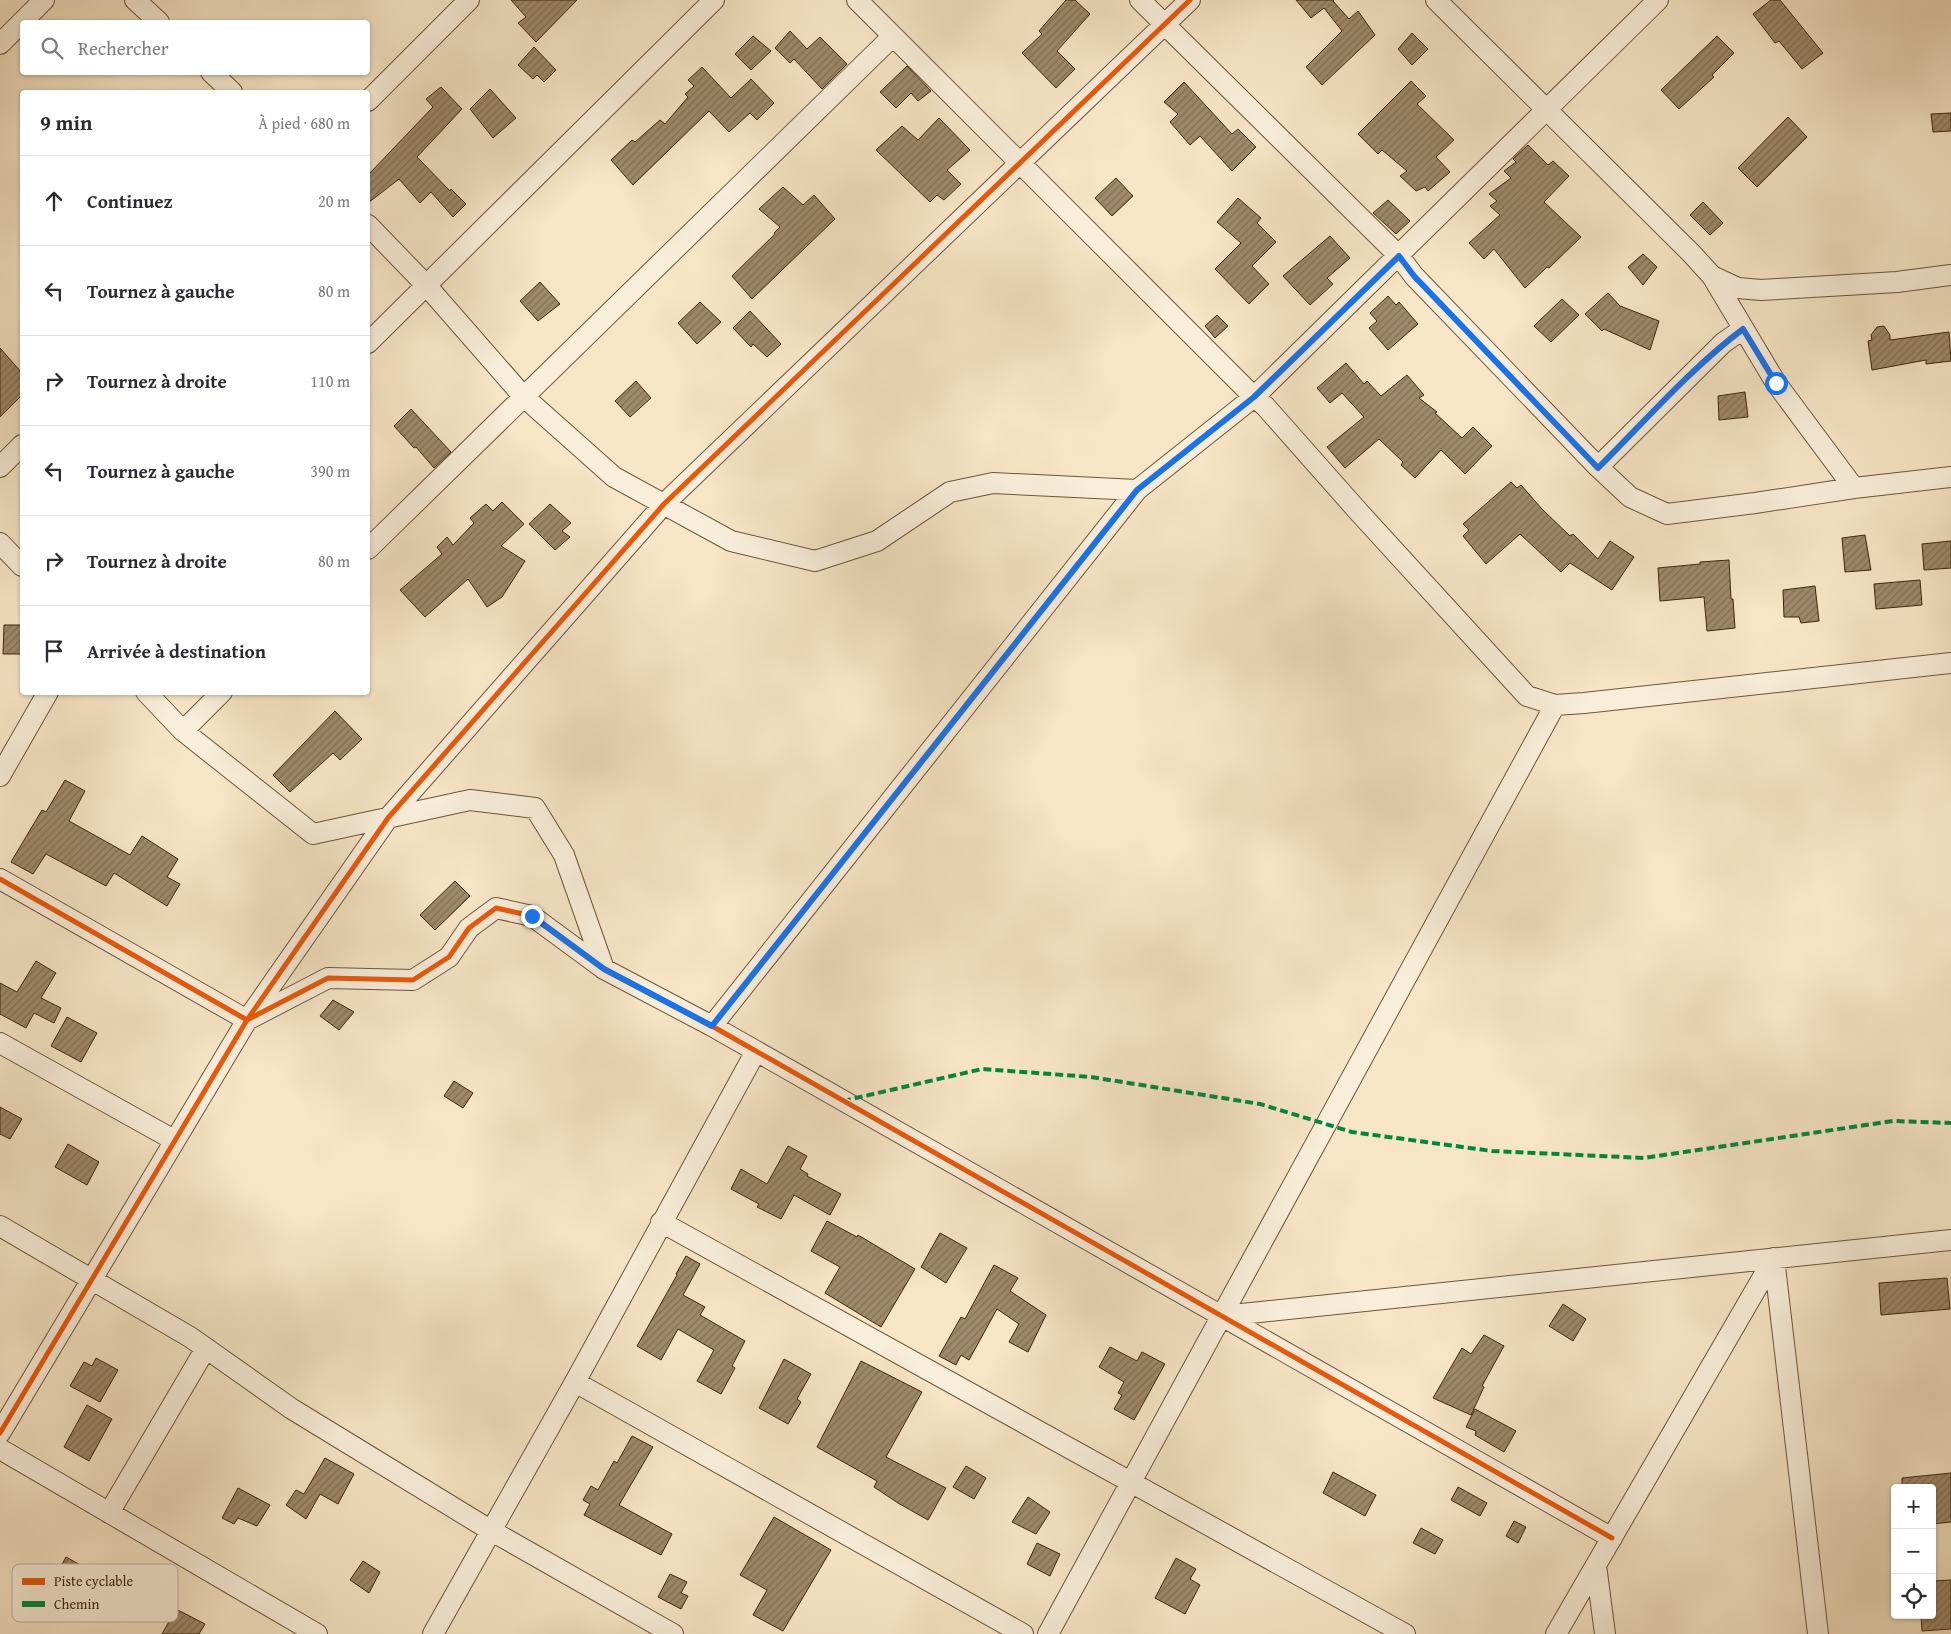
<!DOCTYPE html>
<html lang="fr">
<meta charset="utf-8">
<style>
body{margin:0;font-family:"Gentium Book Plus",serif;background:#f2f2f3;color:#2b2b33}
.controls{position:absolute;right:15px;bottom:15px;display:grid;overflow:hidden;border-radius:5px;box-shadow:0 1px 4px #0004}
.controls button{width:45px;height:45px;display:grid;place-items:center;padding:0;border:0;border-bottom:1px solid #e1e1e2;background:#fff;color:#2b2b33;font:25px sans-serif}
.stop{position:absolute;width:15px;height:15px;margin:-11px;border:4px solid #1a73e8;border-radius:50%;background:#fff}
.stop.end{background:#1a73e8;border-color:#fff;box-shadow:0 1px 5px #0008}
.list{margin:0;padding:0;list-style:none}
h2{display:flex;justify-content:space-between;align-items:center;height:65px;margin:0;padding:0 20px;font-size:21px}
h2 small{font-size:16px;font-weight:400;color:#7c7c81}
.list li{display:grid;grid-template-columns:32px 1fr auto;gap:15px;align-items:center;box-sizing:border-box;height:90px;padding:0 20px;border-top:1px solid #e1e1e2}
.list b{display:block;font-size:19px;white-space:nowrap}
.list em{font-size:16px;font-style:normal;color:#7c7c81}
.icon{flex:none;width:28px;height:28px;fill:none;stroke:currentColor;stroke-width:2;stroke-linecap:round;stroke-linejoin:round}
.map{position:relative;flex:none;width:1951px;height:1634px;overflow:hidden}
.search{position:absolute;background:#fff;box-shadow:0 1px 4px #0004;left:20px;top:20px;width:350px;height:55px;display:flex;align-items:center;gap:12px;box-sizing:border-box;padding:0 18px;border-radius:5px;color:#7c7c81;font-size:19px}
.panel{position:absolute;background:#fff;box-shadow:0 1px 4px #0004;left:20px;top:90px;width:350px;height:605px;border-radius:5px}
.map>svg:first-child{display:block}
.building{fill:url(#building-hatch);stroke:#3f250b}
.lines{fill:none;stroke-linecap:round;stroke-linejoin:round}
.minor-casing{stroke:#6d553a;stroke-width:22}
.minor{stroke:#f9eeda;stroke-width:20}
.quiet{stroke:#00873e;stroke-width:4;stroke-dasharray:8 4;stroke-linecap:butt}
.cycleway-casing{stroke:#f9eeda;stroke-width:8}
.cycleway{stroke:#e8590c;stroke-width:5}
.route{stroke:#1a73e8;stroke-width:6}
.key{fill:#f9eeda;stroke:#c1b29c;stroke-width:1}
.key-label{font-size:14px;fill:#3f250b}
</style>
<div class="map">
<svg width="1951" height="1634" viewBox="0 0 1951 1634">
<defs>
<pattern id="building-hatch" width="6" height="6" patternUnits="userSpaceOnUse" patternTransform="scale(1.25)"><rect width="6" height="6" fill="#9e896c"/><path d="M-1 1l2-2M0 6l6-6M5 7l2-2" fill="none" stroke="#827057"/></pattern>
</defs>
<rect width="100%" height="100%" fill="#f6e5c6"/>
<filter id="stains"><feTurbulence type="fractalNoise" baseFrequency=".004" numOctaves="4"/><feColorMatrix values="0 0 0 0 .2 0 0 0 0 .09 0 0 0 0 .02 0 0 0 .5 -.17"/></filter>
<radialGradient id="worn" r=".72"><stop offset=".6" stop-color="#630" stop-opacity="0"/><stop offset="1" stop-color="#630" stop-opacity=".3"/></radialGradient>
<path class="building" d="M511 0H577L536 42 518 23 526 17Z
M1066 0H1075L1090 14 1057 51 1075 69 1056 88 1022 53 1042 34 1039 31Z
M1296 0H1334L1333 1 1349 19 1358 11 1375 35 1322 85 1306 67 1342 31 1324 8 1311 18Z
M1771 0H1780L1823 53 1802 69 1779 41 1775 43 1753 14Z
M790 31 807 49 820 37 847 64 822 89 794 59 790 63 775 48Z
M1412 33 1428 49 1412 65 1398 49Z
M753 36 771 51 751 70 735 54Z
M1717 36 1734 53 1712 75 1714 77 1679 109 1661 90Z
M534 47 556 70 544 82 537 75 533 79 518 65Z
M907 66 931 91 918 101 911 93 896 108 880 92Z
M702 67 731 98 751 79 774 103 757 120 750 113 729 132 709 111 633 185 611 160 632 140 635 142 660 120 665 124 688 97 685 94 694 86 688 80Z
M1411 81 1426 96 1417 104 1454 140 1436 157 1450 172 1428 191 1425 187 1416 191 1400 176 1407 171 1382 150 1378 154 1358 134Z
M1184 82 1232 134 1238 129 1256 147 1232 171 1200 136 1190 145 1170 122 1178 114 1164 102Z
M441 87 462 109 417 157 450 191 451 189 466 204 453 217 431 192 420 203 399 179 368 203V175L433 107 426 99Z
M490 89 516 118 493 138 470 109Z
M1951 113V131L1933 132 1931 114Z
M1788 117 1807 137 1757 187 1738 168Z
M939 118 970 150 947 170 961 184 944 200 937 195 930 202 876 150 902 126 918 140Z
M1528 145 1548 165 1553 161 1569 176 1544 202 1581 237 1549 268 1547 267 1525 288 1494 249 1484 259 1469 243 1500 215 1490 206 1497 201 1489 194 1511 178 1504 171 1516 162 1513 159Z
M1116 178 1133 196 1112 216 1095 198Z
M783 187 803 205 814 195 835 219 752 299 732 276 775 234 774 233 780 227 759 209Z
M1238 198 1261 218 1257 223 1276 242 1252 266 1269 284 1249 304 1215 269 1241 243 1217 222Z
M1388 200 1410 221 1396 234 1373 213Z
M1703 202 1723 223 1710 235 1690 215Z
M1330 236 1350 258 1327 278 1333 284 1310 305 1283 276Z
M1643 254 1657 267 1643 285 1628 267Z
M540 282 560 304 538 321 520 301Z
M1608 293 1620 306 1659 321 1650 350 1604 329 1602 331 1585 314Z
M1388 296 1396 305 1399 302 1418 324 1388 350 1369 328 1377 321 1370 313Z
M1562 299 1579 315 1551 342 1534 326Z
M700 302 721 322 697 344 678 323Z
M750 311 781 344 767 357 753 344 751 347 733 328Z
M1217 315 1228 326 1215 338 1205 326Z
M1884 326 1890 335V340L1949 332 1951 361 1926 364V360L1872 370 1868 341 1872 340 1871 335 1877 327Z
M0 348 22 373V395L0 417Z
M1346 363 1364 384 1367 381 1381 396 1407 375 1424 395 1419 398 1437 412 1435 413 1462 438 1473 427 1492 446 1465 474 1441 450 1415 478 1401 465 1403 462 1379 439 1345 468 1327 447 1364 417 1342 393 1330 403 1317 388Z
M636 381 651 398 630 417 615 401Z
M1745 392 1748 417 1719 420 1718 396Z
M411 409 451 452 434 468 416 447 414 448 394 426Z
M1511 482 1517 488 1521 485 1542 509 1570 536 1573 534 1598 559 1610 541 1634 557 1612 590 1570 563 1561 572 1520 534 1486 564 1463 536 1469 530 1463 524Z
M502 502 524 524 501 546 525 561 502 597 487 607 468 579 425 617 400 590 442 554 437 547 447 537 453 545 474 523 470 518 486 504 493 511Z
M550 504 571 523 562 531 570 537 555 550 529 524Z
M1865 535 1871 570 1845 572 1842 538Z
M1951 541V568L1924 570 1922 544Z
M1729 560 1731 599H1733L1735 628 1707 631 1704 597 1660 601 1658 568 1700 564V562Z
M1920 580 1922 605 1876 609 1874 584Z
M1815 586 1819 621 1801 623 1799 617H1784L1783 590Z
M4 625H22V654H3Z
M335 711 362 739 340 760 333 753 290 792 273 775Z
M65 780 85 791 69 821 130 855 142 836 178 859 167 877 180 884 167 906 114 873 106 886 46 854 33 874 11 862 42 810 46 812Z
M455 881 470 896 435 930 420 915Z
M36 961 56 973 41 998 61 1008 54 1023 34 1013 26 1028 0 1014V983L17 992Z
M333 1000 354 1012 339 1030 320 1016Z
M67 1017 97 1033 81 1062 51 1046Z
M454 1081 473 1093 463 1108 444 1096Z
M0 1107 22 1119 10 1139 0 1134Z
M68 1144 99 1162 87 1185 55 1167Z
M788 1146 807 1156 800 1169 808 1174 807 1176 841 1194 830 1215 794 1195 781 1219 757 1207 759 1204 731 1189 741 1169 767 1184Z
M827 1221 857 1237 858 1235 915 1269 881 1327 825 1293 840 1267 811 1251Z
M940 1233 967 1248 946 1283 921 1267Z
M686 1256 700 1264 683 1295 705 1307 700 1315 745 1341 732 1366 735 1368 721 1394 697 1381 714 1350 678 1329 661 1360 637 1346 677 1275 676 1274Z
M994 1265 1018 1278 1010 1291 1046 1315 1028 1352 1009 1342 1019 1324 997 1309 969 1360 961 1355 956 1365 939 1356 961 1317 965 1319Z
M1947 1278 1950 1309 1881 1315 1879 1283Z
M1563 1304 1586 1319 1573 1341 1549 1326Z
M1484 1335 1504 1346 1482 1386 1484 1387 1471 1415 1433 1398 1462 1348 1471 1354Z
M1110 1347 1137 1361 1142 1352 1165 1364 1134 1420 1114 1409 1122 1395 1118 1393 1124 1382 1099 1367Z
M96 1358 118 1370 100 1402 70 1386 84 1362 92 1366Z
M784 1359 811 1374 797 1399 801 1402 788 1424 759 1408Z
M861 1361 922 1392 886 1457 946 1488 928 1520 898 1503 874 1487 877 1481 817 1447Z
M87 1405 112 1419 89 1461 64 1447Z
M1475 1409 1516 1431 1504 1452 1475 1435 1476 1431 1466 1427Z
M632 1436 653 1447 619 1505 672 1534 661 1555 584 1515 590 1504 583 1500 591 1486 598 1490 614 1461 617 1463Z
M325 1458 354 1474 338 1504 320 1494 306 1519 286 1505 296 1490 304 1494Z
M966 1466 986 1478 974 1499 953 1487Z
M1333 1472 1376 1495 1365 1516 1323 1493Z
M1951 1473V1522L1932 1524V1488H1902V1478Z
M1458 1487 1487 1503 1480 1516 1451 1500Z
M238 1488 270 1505 257 1526 238 1518 234 1524 222 1518Z
M1028 1497 1050 1512 1036 1534 1012 1522Z
M774 1517 831 1550 783 1631 753 1615 767 1590 740 1575Z
M1514 1521 1526 1527 1518 1543 1506 1536Z
M1421 1528 1443 1540 1435 1554 1413 1543Z
M1037 1543 1060 1554 1050 1576 1027 1564Z
M66 1557 93 1572 77 1602 50 1587Z
M1176 1558 1196 1569 1190 1579 1200 1585 1185 1614 1155 1598Z
M363 1561 380 1572 369 1593 350 1580Z
M670 1574 687 1582 681 1593 688 1596 681 1609 658 1597Z
M1951 1580V1629L1922 1631 1921 1615H1932V1581Z
M176 1609 205 1624 199 1634H162Z"/>
<g class="lines">
<g class="minor-casing">
<path id="minor" d="M135 0 159 22
M857 0 1254 397 1265 406 1357 510 1527 696 1555 705 1584 703 1951 663
M1140 0 1399 256 1414 276 1598 467 1630 497 1667 514 1755 503 1854 488 1951 477
M1436 0 1691 253 1712 276 1776 383 1854 488
M0 44 44 0
M211 72 232 92
M368 101 469 0
M368 225 426 285 523 396 614 477 731 541 815 561 877 541 950 492 993 483 1137 490
M1712 276 1738 288 1761 290 1897 282 1951 275
M368 343 714 0
M0 467 22 445
M1598 467 1723 343 1743 329
M0 543 22 566
M368 549 892 37
M146 692 183 731 313 834 470 800 535 808 564 855 604 969
M183 731 222 692
M0 776 48 692
M0 879 247 1020 388 818 664 504 1190 0
M712 1026 1137 490 1254 397 1658 0
M0 1043 174 1140
M661 1222 1405 1634
M0 1226 190 1337 292 1409 490 1530 673 1634
M1774 1258 1818 1634
M1222 1316 1951 1240
M575 1382 1023 1634
M0 1433 247 1020 328 978 413 980 449 957 469 928 496 908 532 916 604 969 712 1026 1612 1538
M0 1449 317 1634
M109 1513 206 1348
M1596 1565 1605 1634
M433 1634 575 1382 756 1051
M1048 1634 1555 705
M1556 1634 1774 1258"/>
</g>
<use href="#minor" class="minor"/>
<path class="quiet" d="M843 1101 982 1069 1091 1077 1260 1104 1352 1132 1492 1151 1644 1158 1893 1121 1951 1123"/>
<g class="cycleway-casing">
<path id="cycleway" d="M0 879 247 1020 388 818 664 504 1190 0
M0 1433 247 1020 328 978 413 980 449 957 469 928 496 908 532 916 604 969 712 1026 1612 1538"/>
</g>
<use href="#cycleway" class="cycleway"/>
</g>
<g class="lines">
<path class="route" d="M532 916 604 969 712 1026 1137 490 1254 397 1399 256 1414 276 1598 468C1645 421 1690 369 1743 329L1776 383"/>
</g>
<rect x="12" y="1564" width="166" height="58" rx="8" class="key"/>
<rect x="22" y="1578" width="23" height="7" fill="#e8590c"/>
<rect x="22" y="1601" width="23" height="6" fill="#00873e"/>
<g class="key-label">
<text x="54" y="1586">Piste cyclable</text>
<text x="54" y="1609">Chemin</text>
</g>
<rect width="100%" height="100%" filter="url(#stains)"/>
<rect width="100%" height="100%" fill="url(#worn)"/>
</svg>
<div class="controls">
<button>+</button>
<button>−</button>
<button><svg class="icon" aria-label="locate" viewBox="0 0 24 24"><circle cx="12" cy="12" r="6"/><path d="M12 2v4M12 18v4M2 12h4M18 12h4"/></svg></button>
</div>
<div class="stop" style="left:1776px;top:383px"></div>
<div class="stop end" style="left:532px;top:916px"></div>
<div class="search"><svg class="icon" aria-label="search" viewBox="0 0 24 24"><circle cx="10" cy="10" r="6"/><path d="M15 15l6 6"/></svg>Rechercher</div>
<section class="panel">
<h2>9 min<small>À pied · 680 m</small></h2>
<ul class="list">
<li><svg class="icon" aria-label="ahead" viewBox="0 0 24 24"><path d="M12 20V5M6 11l6-6 6 6"/></svg><div><b>Continuez</b></div><em>20 m</em></li>
<li><svg class="icon" aria-label="left" viewBox="0 0 24 24"><path d="M17 20v-9H6M10 6l-5 5 5 5"/></svg><div><b>Tournez à gauche</b></div><em>80 m</em></li>
<li><svg class="icon" aria-label="right" viewBox="0 0 24 24"><path d="M7 20v-9h11M14 6l5 5-5 5"/></svg><div><b>Tournez à droite</b></div><em>110 m</em></li>
<li><svg class="icon" aria-label="left" viewBox="0 0 24 24"><path d="M17 20v-9H6M10 6l-5 5 5 5"/></svg><div><b>Tournez à gauche</b></div><em>390 m</em></li>
<li><svg class="icon" aria-label="right" viewBox="0 0 24 24"><path d="M7 20v-9h11M14 6l5 5-5 5"/></svg><div><b>Tournez à droite</b></div><em>80 m</em></li>
<li><svg class="icon" aria-label="arrive" viewBox="0 0 24 24"><path d="M6 21V4h12l-3 4 3 4H6"/></svg><div><b>Arrivée à destination</b></div></li>
</ul>
</section>
</div>
